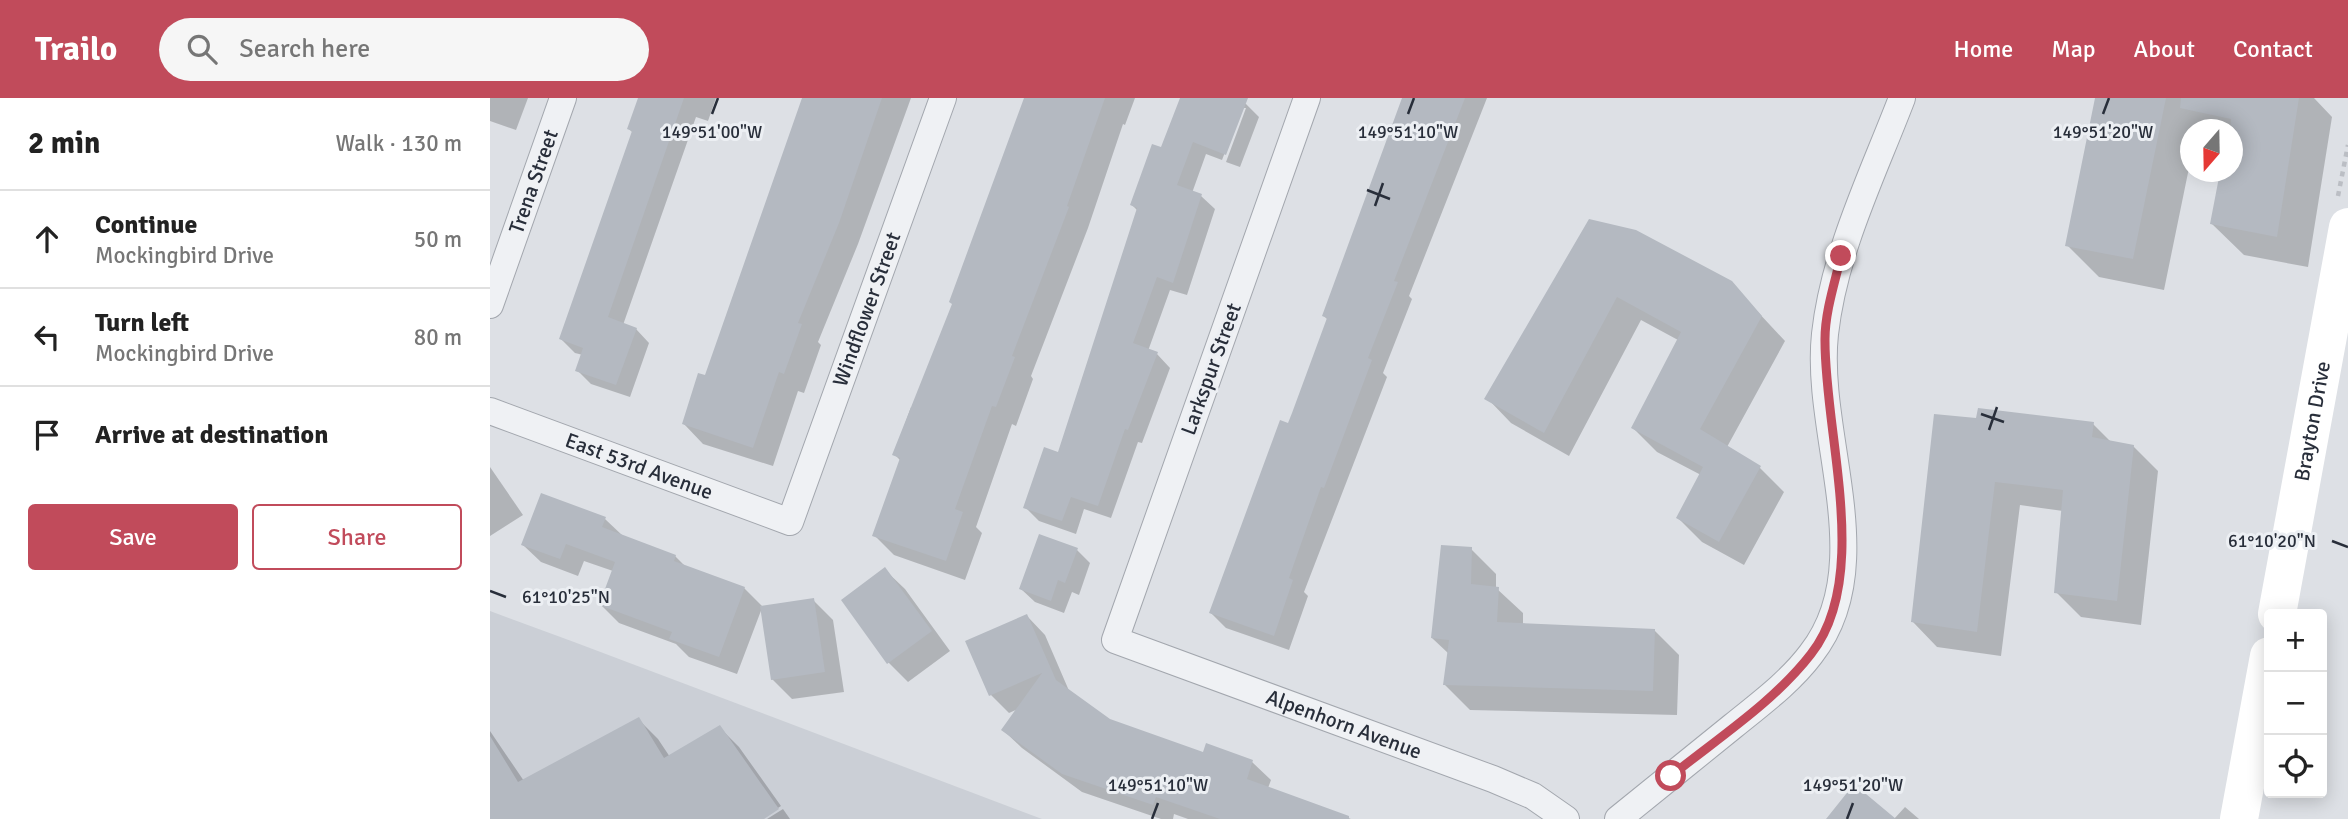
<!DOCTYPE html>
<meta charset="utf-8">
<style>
body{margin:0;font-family:Signika,sans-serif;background:#f6f6f6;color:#222}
.controls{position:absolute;right:21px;bottom:21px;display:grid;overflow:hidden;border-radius:7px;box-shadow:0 4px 18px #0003}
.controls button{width:63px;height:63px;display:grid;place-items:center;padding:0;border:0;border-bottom:2px solid #e0e0e0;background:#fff;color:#222;font:35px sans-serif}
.compass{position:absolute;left:1690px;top:21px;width:63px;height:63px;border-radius:50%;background:#fff;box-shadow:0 4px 18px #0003;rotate:200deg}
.stop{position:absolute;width:21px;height:21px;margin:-16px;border:5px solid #c14b5b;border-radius:50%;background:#fff}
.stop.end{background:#c14b5b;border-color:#fff;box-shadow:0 2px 7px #0008}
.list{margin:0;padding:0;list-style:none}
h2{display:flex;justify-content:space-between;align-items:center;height:91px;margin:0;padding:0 28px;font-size:30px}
h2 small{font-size:23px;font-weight:400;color:#767676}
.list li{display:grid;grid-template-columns:46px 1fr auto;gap:21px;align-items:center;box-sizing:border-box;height:98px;padding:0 28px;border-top:2px solid #e0e0e0}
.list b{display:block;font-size:26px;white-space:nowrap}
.list p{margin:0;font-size:23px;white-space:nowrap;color:#767676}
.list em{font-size:23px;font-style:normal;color:#767676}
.actions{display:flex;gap:14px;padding:21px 28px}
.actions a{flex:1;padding:16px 0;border:2px solid #c14b5b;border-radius:7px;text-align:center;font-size:24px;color:#c14b5b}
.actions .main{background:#c14b5b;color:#fff}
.icon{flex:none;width:38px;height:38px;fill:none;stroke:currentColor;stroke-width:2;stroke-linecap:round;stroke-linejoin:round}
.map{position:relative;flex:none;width:1858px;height:721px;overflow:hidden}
header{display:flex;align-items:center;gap:42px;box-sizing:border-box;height:98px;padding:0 35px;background:#c14b5b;color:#fff}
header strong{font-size:33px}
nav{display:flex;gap:38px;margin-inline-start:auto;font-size:24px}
.search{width:490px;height:63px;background:#f6f6f6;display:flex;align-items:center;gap:18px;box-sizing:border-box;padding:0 24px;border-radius:38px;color:#767676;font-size:26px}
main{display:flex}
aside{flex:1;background:#fff}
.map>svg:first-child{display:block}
.built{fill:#cbcfd6}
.shadow{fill:#0003}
.building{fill:#b4b9c1}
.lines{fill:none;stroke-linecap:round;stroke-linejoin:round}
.minor-casing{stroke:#a3a7ae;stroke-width:28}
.path{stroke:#bbbec4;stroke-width:4.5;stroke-dasharray:5 5;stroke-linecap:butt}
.minor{stroke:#eff1f4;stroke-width:26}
.secondary{stroke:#fff;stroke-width:38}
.route{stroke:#c14b5b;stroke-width:9}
.ticks{fill:none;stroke:#282e3a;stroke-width:2.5}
.labels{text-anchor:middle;stroke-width:6;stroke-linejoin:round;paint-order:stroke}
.street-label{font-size:21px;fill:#282e3a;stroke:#eceff3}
.ticks-label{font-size:18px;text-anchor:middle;fill:#282e3a;stroke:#eceff3;stroke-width:6;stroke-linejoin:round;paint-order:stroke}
</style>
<header>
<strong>Trailo</strong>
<div class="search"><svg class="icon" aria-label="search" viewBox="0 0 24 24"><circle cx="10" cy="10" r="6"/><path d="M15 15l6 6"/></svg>Search here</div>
<nav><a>Home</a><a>Map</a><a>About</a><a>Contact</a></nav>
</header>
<main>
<aside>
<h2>2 min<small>Walk · 130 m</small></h2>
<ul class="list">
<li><svg class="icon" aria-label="ahead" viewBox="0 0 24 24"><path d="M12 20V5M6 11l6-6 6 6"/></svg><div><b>Continue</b><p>Mockingbird Drive</p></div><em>50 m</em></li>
<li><svg class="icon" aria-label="left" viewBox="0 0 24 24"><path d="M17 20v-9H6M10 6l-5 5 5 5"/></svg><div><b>Turn left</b><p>Mockingbird Drive</p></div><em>80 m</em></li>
<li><svg class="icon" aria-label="arrive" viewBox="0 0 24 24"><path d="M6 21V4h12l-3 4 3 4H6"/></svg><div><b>Arrive at destination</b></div></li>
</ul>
<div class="actions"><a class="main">Save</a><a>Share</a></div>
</aside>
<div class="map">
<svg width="1858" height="721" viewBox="0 0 1858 721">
<rect width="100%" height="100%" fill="#dde0e5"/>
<path class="built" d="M0 513 84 544 552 721H0Z"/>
<path class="shadow" d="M0 0H38L26 32 0 23Z
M150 0H226L218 23 206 19 133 227 146 231 159 245 140 299 101 286 87 272 93 257 85 255 71 241 143 35 139 31Z
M314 0H421L368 146 328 244 331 247 314 295 308 293 283 368 213 346 194 326 216 279Z
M538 0H645L635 27 633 26 598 130 541 278 543 281 526 328 522 326 486 429 492 435 475 482 404 457 384 437 411 363 404 356 421 309 425 310Z
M692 0H741L756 6 769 19 750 69 736 64 756 10H752L732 62 716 56 702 95 711 98 725 111 697 197 680 192 658 253 667 256 680 270 652 345 648 344 621 420 594 411 586 436 549 423 535 409 569 356 648 113 642 107 672 51Z
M914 0H997L919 198 922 201 893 275 897 279 814 494 818 498 799 552 736 530 721 515 799 327 838 222 834 218Z
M1607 0H1824L1842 19 1818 169 1754 157 1722 126 1732 74H1742V32H1700V65L1674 192 1609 179 1577 147Z
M1099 123 1240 184 1295 243 1237 349 1270 370 1294 394 1254 467 1212 444 1188 420 1211 377 1167 354 1143 330 1188 242 1151 222 1079 358 1021 325 997 300Z
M1487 322 1603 326 1621 344 1643 348 1668 373 1651 527 1591 519 1566 494 1573 413 1530 407 1511 558 1447 549 1423 524Z
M0 369 33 417 0 438Z
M115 421 133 438 185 458 196 469 254 490 273 509 323 502 343 522 354 594 302 601 282 581 272 510 247 576 199 559 186 546 129 525 111 507 123 473 94 463 88 478 51 464 33 447Z
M981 451 1006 476V490L1033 515V527L1164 532 1189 557 1187 617 980 612 955 587 959 556 942 540Z
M587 452 600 465 589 497 582 494 574 515 545 504 531 491Z
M395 472 415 491 460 553 418 584 398 564Z
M537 518 555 537 580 595 619 623 714 656 762 664 781 682 778 690 861 721H698L684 716 683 721H671L592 694 532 650 513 632 528 611 519 615 501 597Z
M148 621 168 641 180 659 229 629 249 649 291 708 271 721H0V633L34 683Z
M1415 709 1429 721H1404Z
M293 711 300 721H277Z"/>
<path class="building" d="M148 0H194L118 219 147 230 126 287 85 273 93 250 69 241 142 33 137 31Z
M312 0H392L349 125 308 225 312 226 294 276 289 274 263 350 192 326 208 275 215 277Z
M534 0H615L577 108 579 109 522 258 525 259 506 309 502 308 465 411 473 414 456 463 382 438 410 360 402 357 462 206 459 204Z
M690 0H758L736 57 703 44 687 87 712 96 683 185 667 179 643 245 668 254 638 332 635 331 608 408 581 399 572 423 533 410 554 349 568 354 647 110 640 107 662 46 671 49Z
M912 0H975L904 183 908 184 878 260 882 262 834 390 831 389 799 480 803 482 784 538 719 515 790 322 798 325 802 315 837 220 832 218Z
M1605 0H1676L1643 161 1575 148Z
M1691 0H1809L1787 139 1720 126 1730 74H1742L1741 21 1690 10Z
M1099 121 1146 132 1242 183 1272 218 1210 331 1271 368 1229 444 1186 420 1213 369 1141 330 1191 234 1127 199 1054 335 994 301Z
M1488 310 1604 324 1602 339 1644 347 1627 503 1564 495 1573 392 1505 384 1487 534 1421 524 1444 316 1486 320Z
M51 395 116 419 112 429 186 457 184 463 255 489 229 559 179 541 182 534 109 507 125 464 76 446 70 461 31 447Z
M549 436 588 450 575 485 568 482 561 503 529 491Z
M951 447 982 449 981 486 1009 489 1007 524 1165 531 1163 593 953 587 959 542 941 540Z
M395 469 442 533 397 566 351 502Z
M324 500 335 574 281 582 270 508Z
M537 516 566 582 620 621 713 654 716 645 763 662 757 681 859 718V721H730L666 699 663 707 572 676 511 632 552 575 499 598 475 543Z
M149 619 174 660 230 627 289 711 274 721H0V638L28 684Z
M1364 686 1406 721H1336Z"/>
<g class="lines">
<g class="minor-casing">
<g id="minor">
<path id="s1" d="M817 0 625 542 1003 681 1043 698 1076 721"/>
<path id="s2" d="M0 207 73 0"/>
<path id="s3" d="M0 313 300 424 453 0"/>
<path d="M1128 721C1166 690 1205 659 1243 628 1270 606 1300 584 1321 556 1391 467 1324 337 1335 236 1344 154 1383 76 1412 0"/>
</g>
</g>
<path class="path" d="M1848 98 1858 47"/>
<use href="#minor" class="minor"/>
<g class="secondary">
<path id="s4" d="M1787 516 1858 129"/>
<path d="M1749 721 1779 558"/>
</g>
</g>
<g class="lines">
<path class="route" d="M1181 678C1228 640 1284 604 1321 556 1382 478 1334 335 1335 241 1335 214 1345 184 1351 158"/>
</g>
<path class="ticks" d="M222 16 228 0M918 16 924 0M1613 16 1619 0M877 92 900 101M885 108 893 85M1491 316 1514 324M1499 332 1507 309M1842 443 1858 449M0 493 16 499M662 721 668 705M1357 721 1363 705"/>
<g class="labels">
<g class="street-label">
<text dy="7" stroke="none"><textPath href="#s2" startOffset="131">Trena Street</textPath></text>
<text dy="7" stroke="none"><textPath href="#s3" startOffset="546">Windflower Street</textPath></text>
<text transform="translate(721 271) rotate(-70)" y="7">Larkspur Street</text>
<text dy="7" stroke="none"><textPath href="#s4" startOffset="196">Brayton Drive</textPath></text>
<text dy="7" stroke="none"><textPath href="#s3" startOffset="159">East 53rd Avenue</textPath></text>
<text dy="7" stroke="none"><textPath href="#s1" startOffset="819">Alpenhorn Avenue</textPath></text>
</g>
</g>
<g class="ticks-label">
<text x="222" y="40">149°51'00"W</text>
<text x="918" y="40">149°51'10"W</text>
<text x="1613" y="40">149°51'20"W</text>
<text x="1782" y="449">61°10'20"N</text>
<text x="76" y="505">61°10'25"N</text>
<text x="668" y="693">149°51'10"W</text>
<text x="1363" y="693">149°51'20"W</text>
</g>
</svg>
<div class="controls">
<button>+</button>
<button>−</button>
<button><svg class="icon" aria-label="locate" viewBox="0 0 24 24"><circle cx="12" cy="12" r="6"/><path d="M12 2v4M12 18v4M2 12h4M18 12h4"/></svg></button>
</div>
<svg class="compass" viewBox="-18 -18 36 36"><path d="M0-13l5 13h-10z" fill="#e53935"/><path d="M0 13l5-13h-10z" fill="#767676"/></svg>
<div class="stop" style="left:1181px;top:678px"></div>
<div class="stop end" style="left:1351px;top:158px"></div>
</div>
</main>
